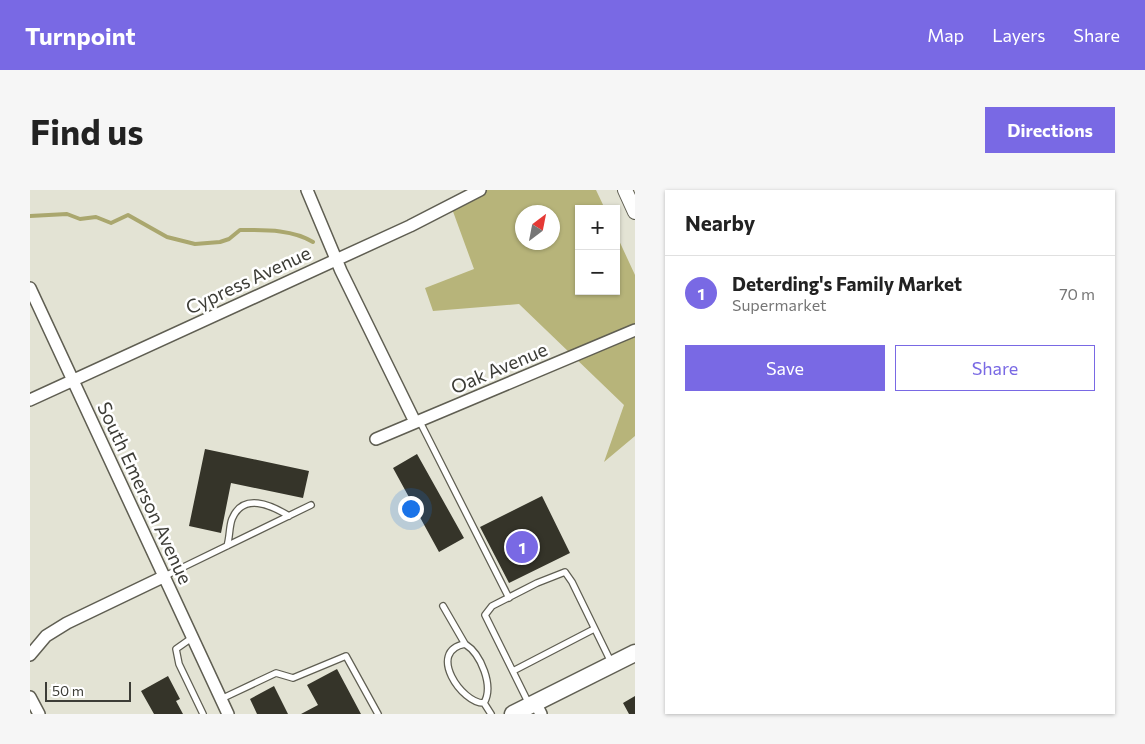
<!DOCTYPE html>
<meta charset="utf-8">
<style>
body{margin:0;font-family:Commissioner,sans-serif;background:#f6f6f6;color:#222}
.controls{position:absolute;right:15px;top:15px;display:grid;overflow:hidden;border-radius:0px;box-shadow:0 1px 4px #0004}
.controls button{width:45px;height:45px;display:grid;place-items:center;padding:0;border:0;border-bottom:1px solid #e0e0e0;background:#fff;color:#222;font:25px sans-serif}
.compass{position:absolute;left:485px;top:15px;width:45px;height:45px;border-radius:50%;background:#fff;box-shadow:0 1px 4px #0004;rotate:32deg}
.scale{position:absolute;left:15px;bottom:12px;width:86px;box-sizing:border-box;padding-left:5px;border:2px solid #3c3c36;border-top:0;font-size:14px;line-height:18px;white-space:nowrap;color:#3c3c36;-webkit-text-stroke:4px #fff;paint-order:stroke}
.you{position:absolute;left:380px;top:318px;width:18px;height:18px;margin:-12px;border:4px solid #fff;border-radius:50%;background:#1a73e8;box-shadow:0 0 0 8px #1a73e833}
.badge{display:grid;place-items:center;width:32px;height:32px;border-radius:50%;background:#7969e4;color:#fff;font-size:16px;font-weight:700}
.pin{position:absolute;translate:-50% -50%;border:2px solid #fff;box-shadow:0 1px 5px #0006}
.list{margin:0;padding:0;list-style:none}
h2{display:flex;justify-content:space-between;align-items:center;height:65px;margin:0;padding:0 20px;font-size:21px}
h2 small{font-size:16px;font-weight:400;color:#767676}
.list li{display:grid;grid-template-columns:32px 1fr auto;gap:15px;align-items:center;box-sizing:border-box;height:75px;padding:0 20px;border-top:1px solid #e0e0e0}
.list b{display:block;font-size:19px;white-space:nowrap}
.list p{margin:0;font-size:16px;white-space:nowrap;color:#767676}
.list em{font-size:16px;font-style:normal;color:#767676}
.actions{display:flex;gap:10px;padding:15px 20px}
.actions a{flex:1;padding:11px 0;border:1px solid #7969e4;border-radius:0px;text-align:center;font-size:18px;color:#7969e4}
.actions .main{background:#7969e4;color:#fff}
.map{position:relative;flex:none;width:605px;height:524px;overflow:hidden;border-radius:0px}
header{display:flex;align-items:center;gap:30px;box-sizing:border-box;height:70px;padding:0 25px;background:#7969e4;color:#fff}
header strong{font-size:24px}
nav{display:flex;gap:28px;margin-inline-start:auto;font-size:18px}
.intro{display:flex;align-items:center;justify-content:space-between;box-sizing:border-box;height:120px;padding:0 30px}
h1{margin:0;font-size:35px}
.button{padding:12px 22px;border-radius:0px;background:#7969e4;color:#fff;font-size:18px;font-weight:700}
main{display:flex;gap:30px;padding:0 30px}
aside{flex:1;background:#fff;border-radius:0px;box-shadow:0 1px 4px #0004}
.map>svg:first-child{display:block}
.forest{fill:#b7b47a;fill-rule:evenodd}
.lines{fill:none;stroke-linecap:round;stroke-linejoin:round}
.stream{stroke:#aaa76e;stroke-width:4}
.building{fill:#353429}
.service-casing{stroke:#5f5e52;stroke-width:8}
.minor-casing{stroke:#5f5e52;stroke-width:14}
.tertiary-casing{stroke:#5f5e52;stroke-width:16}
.secondary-casing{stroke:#5f5e52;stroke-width:19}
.service{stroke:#fff;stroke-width:5.5}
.minor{stroke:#fff;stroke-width:11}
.tertiary{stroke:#fff;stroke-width:14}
.secondary{stroke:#fff;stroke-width:16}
.labels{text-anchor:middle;stroke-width:5;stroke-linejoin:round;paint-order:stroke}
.street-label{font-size:19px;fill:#3c3c36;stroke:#fff}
</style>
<header>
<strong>Turnpoint</strong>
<nav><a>Map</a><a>Layers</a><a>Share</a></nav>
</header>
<div class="intro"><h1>Find us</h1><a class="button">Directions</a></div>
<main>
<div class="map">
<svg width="605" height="524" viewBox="0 0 605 524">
<rect width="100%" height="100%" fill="#e3e3d4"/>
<path class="forest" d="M455 0H566L575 19H549V101H586V44L605 85V246L574 272 594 215 489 114 403 121 395 98 444 79 421 16ZM492 22H522V52H492Z"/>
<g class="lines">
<path class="stream" d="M0 26 37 24 50 29 66 27 81 33 98 25 137 47 165 54 190 52 199 49 210 40C234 40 262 39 283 52"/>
</g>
<path class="building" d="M175 259 279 281 273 308 201 293 191 343 159 336Z
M387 264 434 348 409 362 363 278Z
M512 306 540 363 479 393 450 337Z
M307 479 331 524H271L288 515 277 495Z
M138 486 150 509 146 511 153 524H124L111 501Z
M244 496 258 524H227L220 509Z
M605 506V524H599L593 513Z"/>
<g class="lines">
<g class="service-casing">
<path id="service" d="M389 230 479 408
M197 356C200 347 199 337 202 329 213 302 241 315 259 326
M135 386 281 315
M413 416 435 454
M163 447 146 459 149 474 173 524
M435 454C451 464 464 496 454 513 432 514 396 461 435 454Z
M483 481 564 439
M191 509 246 483 263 488 316 466 348 524
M454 513 461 524
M499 514 455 425 462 416 507 393 535 382 542 392 581 472"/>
</g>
<g class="minor-casing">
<path id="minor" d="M277 0 311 81 385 232
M0 98 198 524
M0 210 380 36 450 0
M346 249 605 140
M0 465 16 446 37 433 135 386
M0 507 9 524
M505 512 511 524"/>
</g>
<g class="tertiary-casing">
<path id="tertiary" d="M595 0 605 22"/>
</g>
<g class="secondary-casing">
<path id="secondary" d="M483 524 605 463"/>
</g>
<use href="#service" class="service"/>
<use href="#minor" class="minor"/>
<use href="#tertiary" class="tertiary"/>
<use href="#secondary" class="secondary"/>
</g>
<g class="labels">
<g class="street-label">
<text transform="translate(218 90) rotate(-25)" y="7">Cypress Avenue</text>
<text transform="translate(469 178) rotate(-23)" y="7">Oak Avenue</text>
<text transform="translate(115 303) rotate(65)" y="7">South Emerson Avenue</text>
</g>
</g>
</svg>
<div class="controls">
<button>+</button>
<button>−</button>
</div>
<svg class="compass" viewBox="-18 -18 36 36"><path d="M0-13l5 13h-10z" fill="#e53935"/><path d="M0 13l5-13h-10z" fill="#767676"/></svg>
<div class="scale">50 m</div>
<div class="you"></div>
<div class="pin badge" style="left:492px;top:357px">1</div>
</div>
<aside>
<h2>Nearby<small></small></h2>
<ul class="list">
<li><span class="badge">1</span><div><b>Deterding's Family Market</b><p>Supermarket</p></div><em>70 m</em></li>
</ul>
<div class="actions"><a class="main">Save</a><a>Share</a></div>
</aside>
</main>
